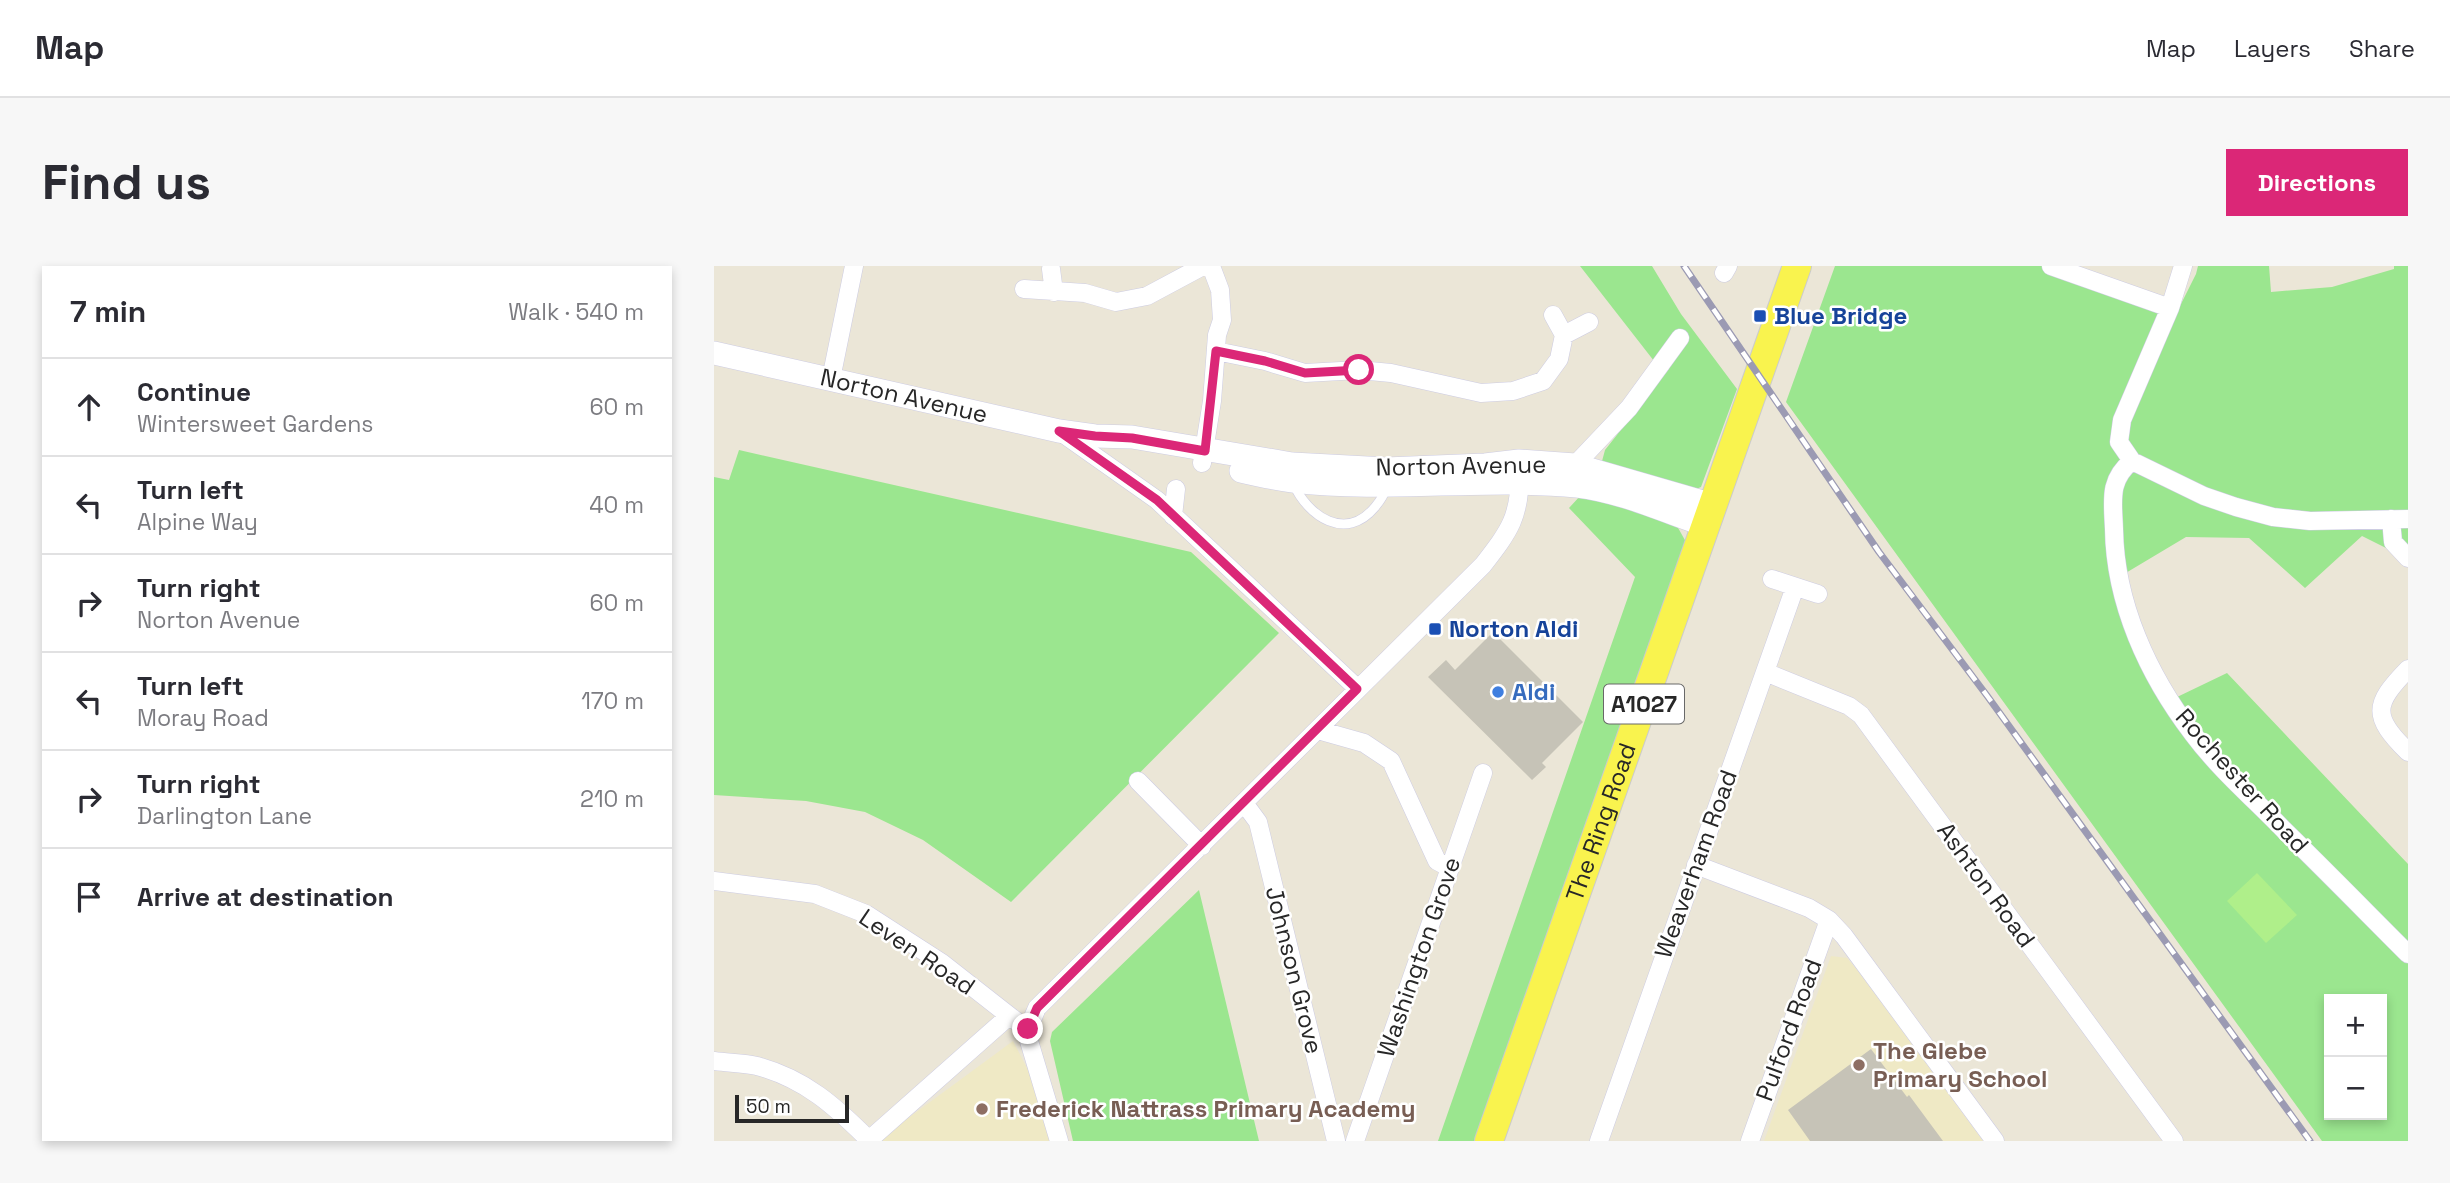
<!DOCTYPE html>
<meta charset="utf-8">
<style>
body{margin:0;font-family:"Space Grotesk",sans-serif;background:#f7f7f7;color:#2b2b33}
.controls{position:absolute;right:21px;bottom:21px;display:grid;overflow:hidden;border-radius:0px;box-shadow:0 4px 10px #0003}
.controls button{width:63px;height:63px;display:grid;place-items:center;padding:0;border:0;border-bottom:2px solid #e1e1e2;background:#fff;color:#2b2b33;font:35px sans-serif}
.scale{position:absolute;left:21px;bottom:18px;width:114px;box-sizing:border-box;padding-left:7px;border:4px solid #272727;border-top:0;font-size:19px;line-height:24px;white-space:nowrap;color:#272727;-webkit-text-stroke:5px #fff;paint-order:stroke}
.stop{position:absolute;width:21px;height:21px;margin:-16px;border:5px solid #db2777;border-radius:50%;background:#fff}
.stop.end{background:#db2777;border-color:#fff;box-shadow:0 2px 7px #0008}
.list{margin:0;padding:0;list-style:none}
h2{display:flex;justify-content:space-between;align-items:center;height:91px;margin:0;padding:0 28px;font-size:30px}
h2 small{font-size:23px;font-weight:400;color:#7c7c81}
.list li{display:grid;grid-template-columns:46px 1fr auto;gap:21px;align-items:center;box-sizing:border-box;height:98px;padding:0 28px;border-top:2px solid #e1e1e2}
.list b{display:block;font-size:26px;white-space:nowrap}
.list p{margin:0;font-size:23px;white-space:nowrap;color:#7c7c81}
.list em{font-size:23px;font-style:normal;color:#7c7c81}
.icon{flex:none;width:38px;height:38px;fill:none;stroke:currentColor;stroke-width:2;stroke-linecap:round;stroke-linejoin:round}
.map{position:relative;flex:none;width:1694px;height:875px;overflow:hidden;border-radius:0px}
header{display:flex;align-items:center;gap:42px;box-sizing:border-box;height:98px;padding:0 35px;background:#fff;border-bottom:2px solid #e1e1e2}
header strong{font-size:33px}
nav{display:flex;gap:38px;margin-inline-start:auto;font-size:24px}
.intro{display:flex;align-items:center;justify-content:space-between;box-sizing:border-box;height:168px;padding:0 42px}
h1{margin:0;font-size:49px}
.button{padding:18px 32px;border-radius:0px;background:#db2777;color:#fff;font-size:24px;font-weight:700}
main{display:flex;gap:42px;padding:0 42px}
aside{flex:1;background:#fff;border-radius:0px;box-shadow:0 4px 10px #0003}
.map>svg:first-child{display:block}
.education{fill:#efe9c5}
.green{fill:#9be68f;fill-rule:evenodd}
.pitch{fill:#afef8a}
.building{fill:#c6c3b7}
.lines{fill:none;stroke-linecap:round;stroke-linejoin:round}
.service-casing{stroke:#cdcce2;stroke-width:10}
.minor-casing{stroke:#cdcce2;stroke-width:19}
.tertiary-casing{stroke:#cdcce2;stroke-width:24}
.primary-casing{stroke:#cbcbcb;stroke-width:30}
.service{stroke:#fff;stroke-width:9}
.minor{stroke:#fff;stroke-width:18}
.tertiary{stroke:#fff;stroke-width:23}
.primary{stroke:#f9f34e;stroke-width:28}
.rail-casing{stroke:#9b9ab3;stroke-width:7}
.rail{stroke:#fff;stroke-width:4.5;stroke-dasharray:13;stroke-linecap:butt}
.route{stroke:#db2777;stroke-width:9}
.transit-dot{fill:#1a4fb4;stroke:#fff;stroke-width:2.5}
.shop-dot{fill:#3f7fe0;stroke:#fff;stroke-width:2.5}
.education-dot{fill:#8d6e63;stroke:#fff;stroke-width:2.5}
.labels{text-anchor:middle;stroke-width:5;stroke-linejoin:round;paint-order:stroke}
.shield{fill:#fff;stroke:#686868;stroke-width:2}
.shield-label{font-size:23px;font-weight:bold;fill:#272727}
.transit-label{font-size:24px;font-weight:bold;fill:#164399;stroke:#fff;text-anchor:start}
.street-label{font-size:24px;fill:#272727;stroke:#fff}
.shop-label{font-size:24px;font-weight:bold;fill:#366cbe;stroke:#fff;text-anchor:start}
.education-label{font-size:24px;font-weight:bold;fill:#785e54;stroke:#fff;text-anchor:start}
</style>
<header>
<strong>Map</strong>
<nav><a>Map</a><a>Layers</a><a>Share</a></nav>
</header>
<div class="intro"><h1>Find us</h1><a class="button">Directions</a></div>
<main>
<aside>
<h2>7 min<small>Walk · 540 m</small></h2>
<ul class="list">
<li><svg class="icon" aria-label="ahead" viewBox="0 0 24 24"><path d="M12 20V5M6 11l6-6 6 6"/></svg><div><b>Continue</b><p>Wintersweet Gardens</p></div><em>60 m</em></li>
<li><svg class="icon" aria-label="left" viewBox="0 0 24 24"><path d="M17 20v-9H6M10 6l-5 5 5 5"/></svg><div><b>Turn left</b><p>Alpine Way</p></div><em>40 m</em></li>
<li><svg class="icon" aria-label="right" viewBox="0 0 24 24"><path d="M7 20v-9h11M14 6l5 5-5 5"/></svg><div><b>Turn right</b><p>Norton Avenue</p></div><em>60 m</em></li>
<li><svg class="icon" aria-label="left" viewBox="0 0 24 24"><path d="M17 20v-9H6M10 6l-5 5 5 5"/></svg><div><b>Turn left</b><p>Moray Road</p></div><em>170 m</em></li>
<li><svg class="icon" aria-label="right" viewBox="0 0 24 24"><path d="M7 20v-9h11M14 6l5 5-5 5"/></svg><div><b>Turn right</b><p>Darlington Lane</p></div><em>210 m</em></li>
<li><svg class="icon" aria-label="arrive" viewBox="0 0 24 24"><path d="M6 21V4h12l-3 4 3 4H6"/></svg><div><b>Arrive at destination</b></div></li>
</ul>
</aside>
<div class="map">
<svg width="1694" height="875" viewBox="0 0 1694 875">
<rect width="100%" height="100%" fill="#ebe6d7"/>
<path class="education" d="M1117 690 1133 692 1144 705 1269 875H1050Z
M299 775 317 810 336 875H163Z"/>
<path class="green" d="M866 0H938L967 48 1023 123 987 221 972 227 887 199 891 184 955 103 940 95Z
M1121 0H1348L1465 42 1482 8 1484 0H1555L1557 26 1618 21 1680 3V0H1694V293L1648 270 1591 322 1535 272 1472 271 1400 314 1461 432 1513 407 1694 598V875H1608L1072 136ZM1615 733H1668V849H1615Z
M25 184 477 286 565 367 297 636 209 574 151 546 92 535 0 529V211L15 214Z
M867 229 921 242 963 260 972 276 767 875H724L921 311 855 242Z
M485 624 545 875H359L336 775 338 766Z"/>
<path class="pitch" d="M1543 607 1583 649 1552 677 1513 635Z"/>
<path class="building" d="M779 366 869 456 828 497 832 501 818 514 714 411 732 394 741 404Z
M1157 783 1193 831 1195 829 1229 875H1096L1074 844Z"/>
<g class="lines">
<g class="service-casing">
<path id="service" d="M579 217C594 251 632 276 661 241 666 235 670 230 672 222"/>
</g>
<g class="minor-casing">
<path id="minor" d="M1337 0 1456 42
M1469 0 1456 42 1408 154 1405 176 1418 195 1490 230 1522 241 1559 251 1596 255 1694 253
M337 3 340 26
M1010 7 1014 0
M310 23 371 27 402 36 433 30 489 0
M839 49 850 69 875 56
M502 85 551 95 591 107 645 104 677 107 767 127 799 125 829 115 845 93 850 69
M117 113 140 0
M348 167 443 234 644 423
M1418 195C1394 214 1399 235 1400 263 1401 337 1434 409 1479 468 1505 503 1540 533 1570 564 1612 605 1653 647 1694 688
M488 197 498 135 503 69 508 54 506 24 497 0
M863 209 861 199 915 142 966 72
M459 250 462 223
M1677 253 1679 276 1694 292
M1058 313 1104 328
M1694 403C1659 439 1658 450 1694 486
M1051 406 1135 440 1147 449 1460 875
M604 464 650 477 677 495 723 595 736 602
M424 515 488 580
M530 537 544 556 622 875
M982 599 1095 642 1115 654 1130 670 1281 875
M0 615 101 628 152 648 228 697 302 755
M0 795C14 797 30 797 43 800 91 813 121 840 155 874L294 751
M345 875 315 775 314 763 323 742 769 299C796 264 806 251 806 206
M641 875 769 507
M885 875 1081 321
M1036 875 1115 654"/>
</g>
<g class="tertiary-casing">
<path id="tertiary" d="M0 87 345 165 381 170 418 171 578 198 672 203 771 199 805 195 861 199 999 239
M527 205C544 209 562 213 579 215 673 226 769 211 863 220 906 225 950 245 991 259"/>
</g>
<g class="primary-casing">
<g id="primary">
<path id="s1" d="M775 875 1083 0"/>
</g>
</g>
<use href="#service" class="service"/>
<use href="#minor" class="minor"/>
<use href="#tertiary" class="tertiary"/>
<use href="#primary" class="primary"/>
<g class="rail-casing">
<path id="rail" d="M970 0 1165 286 1274 431 1596 875"/>
</g>
<use href="#rail" class="rail"/>
</g>
<g class="lines">
<path class="route" d="M314 763 323 742 643 423 443 234 345 165 381 170 418 172 491 185 502 85 551 95 591 107 645 104"/>
</g>
<g class="transit-dot">
<rect x="1039" y="43" width="14" height="14" rx="3.5"/>
<rect x="714" y="356" width="14" height="14" rx="3.5"/>
</g>
<circle class="shop-dot" cx="784" cy="426" r="7"/>
<g class="education-dot">
<circle cx="1145" cy="799" r="7"/>
<circle cx="268" cy="843" r="7"/>
</g>
<g class="labels">
<rect class="shield" x="890" y="418.5" width="80" height="39" rx="5"/>
<g class="shield-label">
<text x="930" y="446">A1027</text>
</g>
<g class="transit-label">
<text x="1060" y="58">Blue Bridge</text>
<text x="735" y="371">Norton Aldi</text>
</g>
<g class="street-label">
<text transform="translate(190 130) rotate(13)" y="8">Norton Avenue</text>
<text transform="translate(747 200) rotate(-1)" y="8">Norton Avenue</text>
<text transform="translate(1528 515) rotate(48)" y="8">Rochester Road</text>
<text dy="8" stroke="none"><textPath href="#s1" startOffset="338">The Ring Road</textPath></text>
<text transform="translate(982 598) rotate(-70)" y="8">Weaverham Road</text>
<text transform="translate(1272 619) rotate(54)" y="8">Ashton Road</text>
<text transform="translate(203 686) rotate(34)" y="8">Leven Road</text>
<text transform="translate(705 691) rotate(-71)" y="8">Washington Grove</text>
<text transform="translate(580 704) rotate(76)" y="8">Johnson Grove</text>
<text transform="translate(1075 764) rotate(-70)" y="8">Pulford Road</text>
</g>
<g class="shop-label">
<text x="798" y="434">Aldi</text>
</g>
<g class="education-label">
<text x="1159" y="793">The Glebe<tspan x="1159" dy="28">Primary School</tspan></text>
<text x="282" y="851">Frederick Nattrass Primary Academy</text>
</g>
</g>
</svg>
<div class="controls">
<button>+</button>
<button>−</button>
</div>
<div class="scale">50 m</div>
<div class="stop" style="left:645px;top:104px"></div>
<div class="stop end" style="left:314px;top:763px"></div>
</div>
</main>
